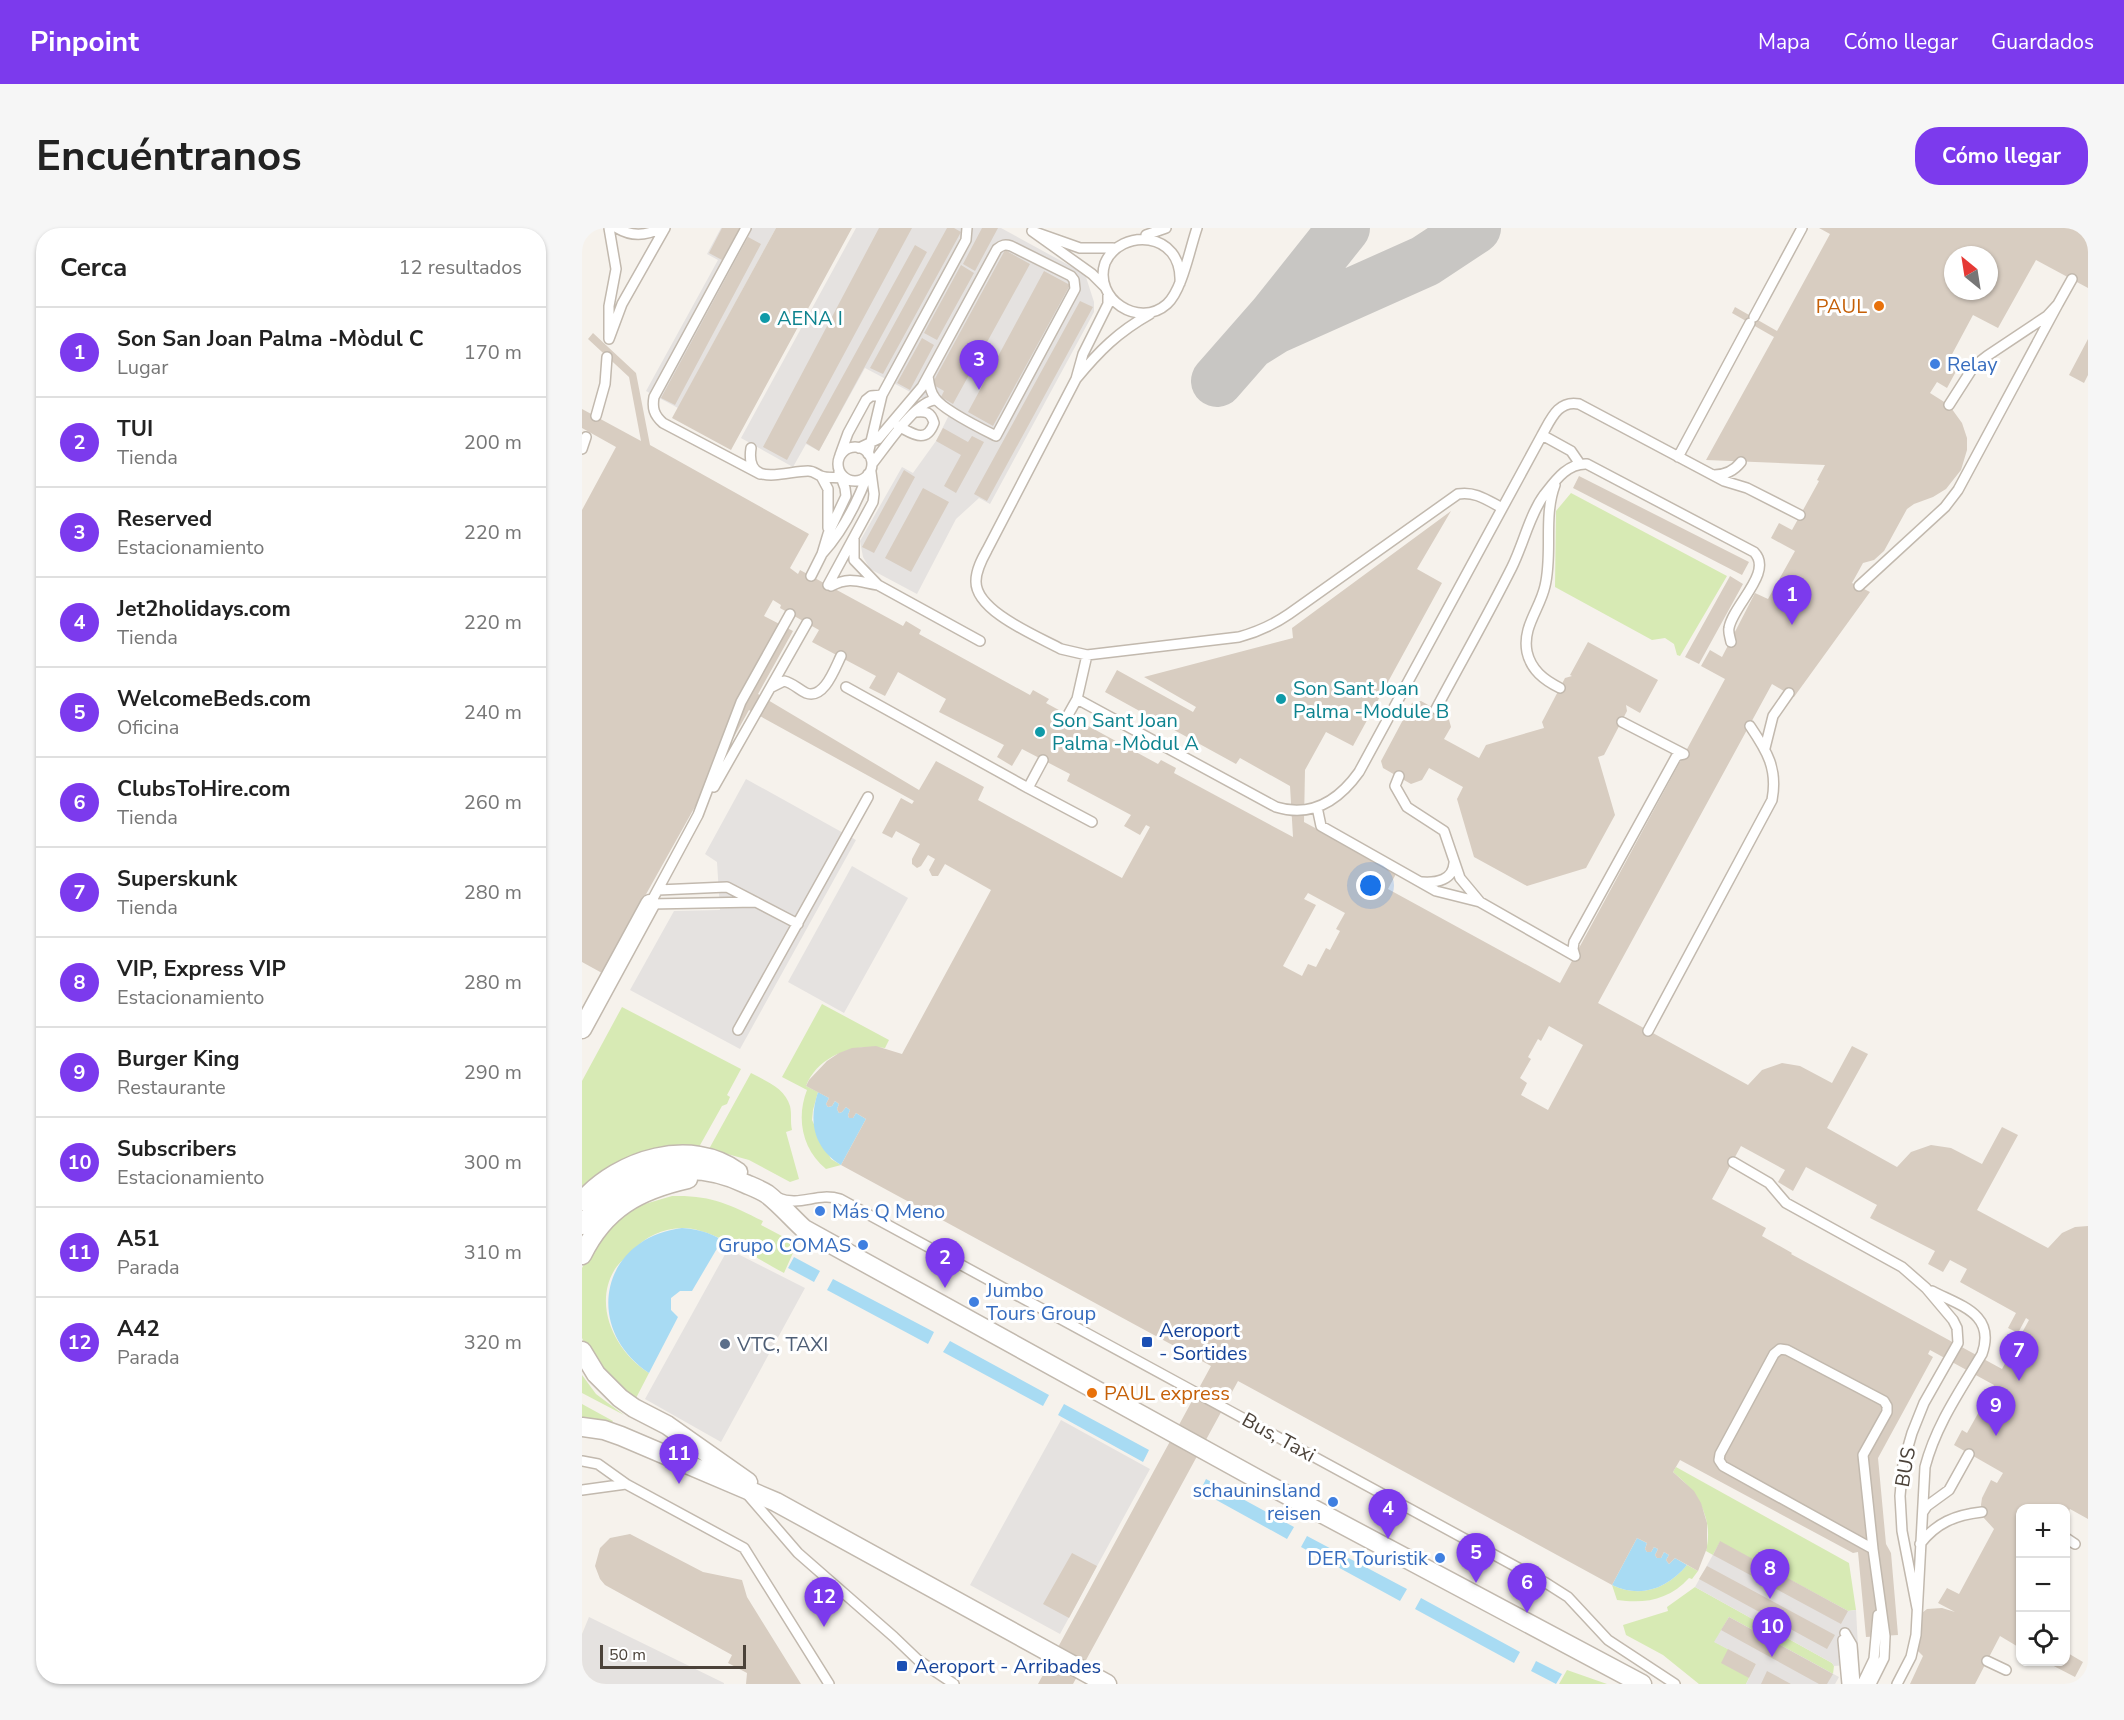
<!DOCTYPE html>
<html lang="es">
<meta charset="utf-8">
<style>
body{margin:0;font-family:"Nunito Sans",sans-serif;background:#f6f6f6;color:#222}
.controls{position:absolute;right:18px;bottom:18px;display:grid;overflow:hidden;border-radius:12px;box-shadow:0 2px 4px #0004}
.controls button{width:54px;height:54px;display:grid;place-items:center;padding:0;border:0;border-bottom:2px solid #e0e0e0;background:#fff;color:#222;font:30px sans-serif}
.compass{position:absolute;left:1362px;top:18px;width:54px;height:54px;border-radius:50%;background:#fff;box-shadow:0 2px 4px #0004;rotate:330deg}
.scale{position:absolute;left:18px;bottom:15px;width:146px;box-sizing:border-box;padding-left:6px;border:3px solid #4b4239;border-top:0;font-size:16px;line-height:21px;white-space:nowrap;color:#4b4239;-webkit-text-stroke:4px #fff;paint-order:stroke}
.you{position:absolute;left:789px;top:658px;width:21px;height:21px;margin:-15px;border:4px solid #fff;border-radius:50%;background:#1a73e8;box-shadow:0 0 0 9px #1a73e833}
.badge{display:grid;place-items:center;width:39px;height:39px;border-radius:50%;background:#7c3aed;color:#fff;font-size:20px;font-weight:700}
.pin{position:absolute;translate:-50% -50px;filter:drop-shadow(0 2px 3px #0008)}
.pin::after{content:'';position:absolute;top:32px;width:21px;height:18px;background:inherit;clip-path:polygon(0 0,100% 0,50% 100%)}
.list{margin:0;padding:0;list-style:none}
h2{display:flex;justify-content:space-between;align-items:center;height:78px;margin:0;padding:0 24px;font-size:26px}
h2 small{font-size:20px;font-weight:400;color:#767676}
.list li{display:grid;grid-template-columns:39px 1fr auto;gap:18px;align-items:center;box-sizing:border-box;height:90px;padding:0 24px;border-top:2px solid #e0e0e0}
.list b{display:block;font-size:22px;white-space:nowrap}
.list p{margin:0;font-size:20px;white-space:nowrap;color:#767676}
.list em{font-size:20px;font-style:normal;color:#767676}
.icon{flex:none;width:33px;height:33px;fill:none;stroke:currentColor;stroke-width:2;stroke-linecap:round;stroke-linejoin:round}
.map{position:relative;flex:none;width:1506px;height:1456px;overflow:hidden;border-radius:24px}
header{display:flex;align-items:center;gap:36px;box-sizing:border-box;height:84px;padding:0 30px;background:#7c3aed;color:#fff}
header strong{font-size:28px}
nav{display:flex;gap:33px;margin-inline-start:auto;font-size:21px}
.intro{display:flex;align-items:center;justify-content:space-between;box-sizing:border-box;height:144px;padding:0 36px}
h1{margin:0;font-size:42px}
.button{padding:15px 27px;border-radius:24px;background:#7c3aed;color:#fff;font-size:21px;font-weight:700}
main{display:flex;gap:36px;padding:0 36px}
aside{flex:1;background:#fff;border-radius:24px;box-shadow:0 2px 4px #0004}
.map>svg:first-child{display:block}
.green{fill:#d7eab4}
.parking{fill:#e5e2e0}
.water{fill:#a8dbf3}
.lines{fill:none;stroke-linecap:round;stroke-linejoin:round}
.taxiway{stroke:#c8c6c3;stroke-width:52}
.building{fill:#d8cdc1;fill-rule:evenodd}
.lane-casing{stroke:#c2b9ae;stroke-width:12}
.street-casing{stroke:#c2b9ae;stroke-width:21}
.lane{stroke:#fff;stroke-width:9}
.street{stroke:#fff;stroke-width:18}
.food-dot{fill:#e8710a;stroke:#fff;stroke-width:2}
.culture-dot{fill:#0f9aa8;stroke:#fff;stroke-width:2}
.shop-dot{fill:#3f7fe0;stroke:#fff;stroke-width:2}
.transit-dot{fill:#1a4fb4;stroke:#fff;stroke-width:2}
.service-dot{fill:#5c6f8a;stroke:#fff;stroke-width:2}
.labels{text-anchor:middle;stroke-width:6;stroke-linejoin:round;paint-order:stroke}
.food-label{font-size:20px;fill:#c56008;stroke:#fff;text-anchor:end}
.culture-label{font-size:20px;fill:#0d838f;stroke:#fff;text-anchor:start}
.shop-label{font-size:20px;fill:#366cbe;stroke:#fff;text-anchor:start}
.transit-label{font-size:20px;fill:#164399;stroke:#fff;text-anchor:start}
.service-label{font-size:20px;fill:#4e5e75;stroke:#fff;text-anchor:start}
.street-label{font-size:20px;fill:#4b4239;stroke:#fff}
</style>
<header>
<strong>Pinpoint</strong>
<nav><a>Mapa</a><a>Cómo llegar</a><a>Guardados</a></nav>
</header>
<div class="intro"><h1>Encuéntranos</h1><a class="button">Cómo llegar</a></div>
<main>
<aside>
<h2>Cerca<small>12 resultados</small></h2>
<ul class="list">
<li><span class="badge">1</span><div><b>Son San Joan Palma -Mòdul C</b><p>Lugar</p></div><em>170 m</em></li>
<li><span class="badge">2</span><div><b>TUI</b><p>Tienda</p></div><em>200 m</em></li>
<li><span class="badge">3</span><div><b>Reserved</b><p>Estacionamiento</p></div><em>220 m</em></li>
<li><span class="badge">4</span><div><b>Jet2holidays.com</b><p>Tienda</p></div><em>220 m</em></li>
<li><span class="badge">5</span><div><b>WelcomeBeds.com</b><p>Oficina</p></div><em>240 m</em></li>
<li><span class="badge">6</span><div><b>ClubsToHire.com</b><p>Tienda</p></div><em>260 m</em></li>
<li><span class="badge">7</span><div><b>Superskunk</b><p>Tienda</p></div><em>280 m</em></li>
<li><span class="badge">8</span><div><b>VIP, Express VIP</b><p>Estacionamiento</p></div><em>280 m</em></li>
<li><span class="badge">9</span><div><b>Burger King</b><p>Restaurante</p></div><em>290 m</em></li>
<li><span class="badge">10</span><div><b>Subscribers</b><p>Estacionamiento</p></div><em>300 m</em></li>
<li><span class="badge">11</span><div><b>A51</b><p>Parada</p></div><em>310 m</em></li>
<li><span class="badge">12</span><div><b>A42</b><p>Parada</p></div><em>320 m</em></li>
</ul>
</aside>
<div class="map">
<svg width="1506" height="1456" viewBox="0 0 1506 1456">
<rect width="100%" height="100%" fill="#f6f2ec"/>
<path class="green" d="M989 265 1145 348 1098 428 1095 427 1092 416 1083 410 1070 412 973 359 974 283Z
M240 776 307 812 303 820C273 815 236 827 224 858L236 864 231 882 230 892 249 931 259 937 244 941C220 921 214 890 225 862L200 849Z
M40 779 159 841 145 867 148 869 145 876 140 878 117 919C102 920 85 920 70 922 44 928 21 942 0 958V853Z
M169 845C184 853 203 860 208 878 210 886 208 894 210 902L204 904 217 951 208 954 167 932 127 921Z
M90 968C130 967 146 976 181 993L179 997 215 1016 202 1045C175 1031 130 1000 101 1000 80 1000 63 1009 49 1024 44 1029 37 1035 33 1041 10 1078 34 1124 67 1145L53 1172 38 1163 5 1121 0 1110V1040L11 1019 23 1004 39 990 56 978Z
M0 1147 14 1166 42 1187 0 1165Z
M0 1176 31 1193 29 1197 0 1191Z
M1094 1239 1267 1335 1274 1382 1266 1383 1138 1314 1131 1327 1124 1323C1132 1291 1116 1264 1091 1244Z
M1105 1337 1116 1343 1110 1351 1107 1350C1087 1372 1063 1376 1035 1372L1030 1357C1059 1371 1086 1360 1105 1337Z
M1113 1359 1250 1435 1252 1438 1251 1446 1147 1389 1133 1414 1146 1421 1167 1450 1164 1456H1117L1081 1427 1044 1407 1041 1397 1086 1383 1085 1379Z
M985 1442 1025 1456H977Z"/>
<path class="parking" d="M139 0H194L96 180 64 163 136 32 125 26Z
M274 0H419L503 46 512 74V84L408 276 397 270 374 291 335 366 288 341 281 329 278 313 320 239 331 245 354 213 368 185 283 140 237 223 224 216 211 239 159 210Z
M164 551 274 612 158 821 48 762 92 683 138 682 135 634 123 626Z
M270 638 326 670 262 785 206 754Z
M146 1021 223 1060 139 1214 63 1171Z
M479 1192 568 1241 478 1406 388 1357Z
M1138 1314 1266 1383 1274 1382 1277 1436 1252 1438 1250 1435 1113 1359Z
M7 1389 142 1455V1456H0V1406Z
M1147 1389 1257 1449 1253 1456H1164L1174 1436 1132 1414Z"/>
<path class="water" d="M236 864 247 870 244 876 246 879 250 878 253 873 257 876 255 881 257 885 260 884 264 879 268 882 266 887 267 890H271L274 885 284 891 259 937C232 920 226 894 236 864Z
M100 1000C115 1001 127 1004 140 1012L110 1063H98L89 1070V1082L96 1089 67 1145C0 1100 19 1010 100 1000Z
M212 1029 238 1043 232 1054 206 1040Z
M251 1051 352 1104 346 1116 245 1062Z
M368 1113 467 1167 461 1178 361 1124Z
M482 1176 567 1222 561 1234 476 1187Z
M624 1251 712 1299 705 1311 618 1263Z
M725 1308 825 1361 818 1373 719 1319Z
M1055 1310 1065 1315 1063 1321 1065 1324H1069L1072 1319 1076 1321 1073 1327 1075 1330H1079L1082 1324 1087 1327 1084 1332 1087 1336 1093 1330 1105 1337C1086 1360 1059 1371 1030 1357Z
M839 1370 938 1424 932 1435 833 1381Z
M954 1433 980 1446 974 1456 949 1443Z"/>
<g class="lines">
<path class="taxiway" d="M669 115 693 100 843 33 893 0
M635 153 692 88 762 0"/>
</g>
<path class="building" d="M140 0H158L140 32 127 25Z
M194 0H270L149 222 90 190Z
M297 0H330L205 232 181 219Z
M365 0H372L379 4 301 146 288 140Z
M400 0H416L393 43 381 36Z
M1237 0H1506V60L1454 32 1416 100 1391 87 1368 130 1378 136 1365 160 1355 154 1348 165 1367 177 1380 195 1385 210V222L1379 242 1364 261 1351 269 1332 276 1325 281 1302 323 1292 332 1281 335 1270 355 1288 364 1212 469 1190 456 1016 775 1166 857 1180 842 1200 835 1218 838 1250 855 1270 818 1286 826 1245 900 1315 939 1329 924 1349 917 1369 920 1400 936 1420 899 1436 907 1395 982 1466 1020 1480 1005 1493 999 1506 998V1291L1488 1281 1484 1289V1280H1438V1420L1418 1408 1393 1456H1328L1341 1428 1334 1421 1330 1412 1331 1397 1336 1388 1345 1381 1360 1380 1373 1384 1356 1375 1365 1360 1377 1366 1412 1301 1401 1289 1399 1277 1400 1270 1409 1252 1415 1255 1421 1245 1372 1217 1380 1202 1385 1205 1412 1157 1348 1122 1346 1126 1351 1129 1296 1230 1304 1316 1309 1325 1316 1407 1284 1409 1276 1324 1271 1325 1098 1232 1091 1244 1112 1263 1119 1275 1125 1295V1320L1116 1343 1093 1330 1087 1336 1084 1332 1087 1327 1082 1324 1079 1330H1075L1073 1327 1076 1321 1072 1319 1069 1324H1065L1063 1321 1065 1315 1055 1310 1030 1357 656 1153 491 1456H456L629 1138 259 937 284 891 274 885 271 890H267L266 887 268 882 264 879 260 884 257 885 255 881 257 876 253 873 250 878 246 879 244 876 247 870 224 858 227 852 245 833 257 825 270 820 294 818 320 826 409 662 363 636 356 648H350L347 642 353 631 346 627 339 638 335 640 330 636V631L338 616 314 603 310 610 300 605 319 570 330 576 332 573 167 482 20 745 0 734V282L34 219 0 200V181L59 213 47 149 6 111 11 105 54 145 68 217 227 306 208 340 216 346 218 342 321 398 324 393 339 402 337 406 448 467 451 462 467 471 464 475 576 536 579 532 594 540 592 545 711 609 708 558 658 530 654 536 523 464 535 442 611 484 614 479 562 449 711 410 710 400 869 283 835 341 860 355 771 518 744 504 723 542 722 594 815 644 806 661 978 755 1143 451 1119 438 1128 422 1140 429 1173 365 1186 371 1213 323 1189 310 1197 295 1210 302 1237 253 1235 252 1243 237 1124 232 1192 109 1150 85 1153 79 1195 103 1248 6ZM1371 27H1407V63H1371ZM191 372 199 377 198 380 237 402 230 414 294 448 287 460 303 468 316 444 364 471 357 484 422 517 415 529 430 538 440 521 488 546 485 553 549 587 542 598 558 607 564 597 568 599 540 650 396 572 402 559 354 533 337 562 176 466 211 403 182 388ZM726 665 763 685 754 701 758 703 748 722 744 720 734 739 726 736 720 748 701 738 734 677 722 671ZM967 798 1001 817 966 882 939 867 945 855 938 850 949 831 946 829 956 811 959 813ZM1159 918 1203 942 1196 954 1211 963 1224 939 1295 977 1288 990 1353 1023 1346 1036 1361 1044 1368 1032 1385 1041 1378 1054 1434 1085 1426 1100 1436 1105 1444 1090 1447 1092 1420 1141 1209 1026 1210 1025 1180 1008 1184 1000 1130 971Z
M166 9 179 16 93 177 79 170Z
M333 17 345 24 237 223 224 215Z
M423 22 448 36 371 176 359 169 362 163 350 156Z
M379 37 392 45 355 112 342 105Z
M462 43 488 57 411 198 386 184Z
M498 73 511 79 405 273 392 266Z
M340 110 352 117 328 162 315 155Z
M1506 111V147L1502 155 1487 147Z
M361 200 386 214 390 208 402 214 374 265 362 258 379 227 354 213Z
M322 242 333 249 292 325 280 319Z
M997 248 1167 334 1160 347 991 260Z
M341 260 367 274 329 344 303 330Z
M1148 348 1161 356 1117 436 1103 429Z
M1006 414 1076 452 1058 485 1044 477 1045 483 1022 527 1016 529 1033 587 1004 640 945 658 892 629 875 571 881 559 847 540 840 552 829 556 801 540 799 533 830 475 839 473 866 488 869 499 862 511 897 530 904 517 962 500 960 494 983 450 990 448 988 447Z
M48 1306 121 1344 160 1352 165 1369 219 1456H164L165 1445 146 1435 150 1427 23 1357 18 1351 13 1338 18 1320 28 1310Z
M1138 1313 1266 1383 1259 1396 1131 1327Z
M490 1325 515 1338 487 1390 461 1376Z
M1125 1338 1253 1407 1245 1421 1117 1351Z
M1147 1389 1251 1446 1245 1456H1237L1139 1402Z
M1146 1421 1174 1436 1167 1450 1139 1435Z
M1484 1424 1501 1434 1493 1449 1464 1434H1484Z
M1185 1443 1209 1456H1179Z"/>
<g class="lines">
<g class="lane-casing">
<path id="lane" d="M27 0 34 41 27 78V111L40 76 83 0
M35 0C50 9 64 8 79 0
M164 0 72 169C70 180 72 187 81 195L178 246
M564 7 584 0
M598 55C601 2 538 0 523 35 511 71 557 101 585 76 600 63 608 20 615 0
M523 59 510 46 450 3 498 20H531
M526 67V76L501 126 494 151C517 123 536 104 568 86
M1172 89 1220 0
M494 151 405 322C400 331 394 342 394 353 393 383 455 408 479 421L505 427 657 409C675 404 691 397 707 386L876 266C893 263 905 272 920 280
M300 167 384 12 385 0
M1367 177 1392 138 1405 128 1465 88 1476 76 1490 51
M14 188 23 156 25 129
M316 198C330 205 344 217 352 195 349 184 344 183 334 184
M0 215 4 209 0 221
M256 236a17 17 0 1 1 34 0a17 17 0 1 1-34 0Z
M169 220C163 261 203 243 226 243 232 243 234 246 239 248 247 251 255 248 263 251
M277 220 296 211 340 159 346 148 415 21C420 17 423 16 429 18L489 48 492 52 493 61 414 208C400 201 361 182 353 170 348 164 347 155 346 148
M258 227 266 205 284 172 289 168 300 167 286 226
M1096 229 1168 95
M290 236C303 220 334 172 354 172
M998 236 989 223 960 207C969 191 976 172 997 176L1142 253 1165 260 1218 287
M257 244 263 260 264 268 246 306 240 326C261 303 275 275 286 246
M1132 247C1143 247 1152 243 1159 234
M239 248 246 261V300
M973 257C961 289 971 325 963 358 958 381 940 399 945 424 949 442 962 452 978 460
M272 309V332L296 357 398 413
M229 348 240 326
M246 357 291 274 292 266 289 244
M249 358C268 348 277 354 296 357
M1277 358 1363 279 1376 262 1476 76
M190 459 202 453C211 455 216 461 224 465 242 472 253 440 259 428
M264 459 446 560 461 532
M495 471 694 579C730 590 757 572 777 544L960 207
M854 481C879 434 906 387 930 339 941 317 948 286 962 267 973 253 985 235 1005 236L1172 324C1192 344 1151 377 1147 400 1146 404 1148 409 1149 414
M486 487 495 471 505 427
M1040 494 1102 526
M1183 520 1191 488 1207 465
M817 548 813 558 825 579 862 603 878 650 898 674
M132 559 225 395
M446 560 510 594
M735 579 739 598 854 663 898 674 993 728
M840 654C855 655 871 652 872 635
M76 662 145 659 216 696
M174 674 68 676 116 587 159 474 208 386
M993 728 991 721 992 714 1094 529 1097 527 1102 526
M156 802 286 569
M1066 803 1190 572C1196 541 1185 523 1168 498
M1151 934 1187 955 1204 975 1320 1039 1344 1060 1371 1092 1375 1100 1376 1115 1342 1175 1330 1205 1321 1236 1318 1268 1320 1303 1335 1380
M196 970C219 979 235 964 258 971L964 1355 986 1369 1026 1412 1093 1456
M1198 1121 1205 1122 1302 1173 1305 1178V1184L1281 1227 1291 1321 1141 1238 1137 1232 1138 1226 1192 1126Z
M0 1233 16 1236 44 1256
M0 1262 44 1256 162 1320 247 1456
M166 1267 216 1325 312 1409 336 1432 372 1456
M1341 1284 1345 1278 1367 1262 1387 1226
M1484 1310 1493 1316
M1338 1316C1354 1295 1373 1287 1400 1284
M1263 1405 1270 1417 1273 1456
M1261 1412 1265 1456
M1405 1433 1424 1442
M1280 1456 1292 1431 1296 1387
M1289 1456 1302 1430 1303 1408 1291 1321
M1315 1456 1329 1429 1334 1407 1343 1239C1354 1197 1378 1163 1400 1126 1414 1086 1379 1078 1350 1063"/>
</g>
<g class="street-casing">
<path id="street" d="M0 801 68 676
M0 973C37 931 109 909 156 944
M0 997C41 945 104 927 164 956 171 959 179 962 185 966 198 976 210 990 222 1001L677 1252 1060 1456
M0 1027C23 980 57 962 106 951
M0 1123 14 1146 38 1170 52 1180 85 1197 166 1254
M0 1199 22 1202 39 1208 194 1274 525 1456"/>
</g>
<use href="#lane" class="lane"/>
<use href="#street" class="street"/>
</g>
<g class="food-dot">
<circle cx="1297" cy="78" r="6"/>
<circle cx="510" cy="1165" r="6"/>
</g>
<g class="culture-dot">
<circle cx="183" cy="90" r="6"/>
<circle cx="699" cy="471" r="6"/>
<circle cx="458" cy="504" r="6"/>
</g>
<g class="shop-dot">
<circle cx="1353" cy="136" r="6"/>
<circle cx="238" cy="983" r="6"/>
<circle cx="281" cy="1017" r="6"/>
<circle cx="392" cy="1074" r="6"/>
<circle cx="751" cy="1274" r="6"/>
<circle cx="858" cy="1330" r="6"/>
</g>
<g class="transit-dot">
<rect x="559" y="1108" width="12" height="12" rx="3"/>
<rect x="314" y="1432" width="12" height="12" rx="3"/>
</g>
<circle class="service-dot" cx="143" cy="1116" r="6"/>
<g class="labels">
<g class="food-label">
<text x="1285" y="85">PAUL</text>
<text x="522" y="1172" text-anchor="start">PAUL express</text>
</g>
<g class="culture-label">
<text x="195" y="97">AENA I</text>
<text x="711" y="467">Son Sant Joan<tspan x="711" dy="23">Palma -Module B</tspan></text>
<text x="470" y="499">Son Sant Joan<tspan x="470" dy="23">Palma -Mòdul A</tspan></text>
</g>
<g class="shop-label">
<text x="1365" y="143">Relay</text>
<text x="250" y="990">Más Q Meno</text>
<text x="269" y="1024" text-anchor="end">Grupo COMAS</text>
<text x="404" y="1069">Jumbo<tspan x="404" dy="23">Tours Group</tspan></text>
<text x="739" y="1269" text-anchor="end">schauninsland<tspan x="739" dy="23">reisen</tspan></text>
<text x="846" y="1337" text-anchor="end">DER Touristik</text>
</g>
<g class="transit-label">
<text x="577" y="1109">Aeroport<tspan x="577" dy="23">- Sortides</tspan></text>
<text x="332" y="1445">Aeroport - Arribades</text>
</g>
<g class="service-label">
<text x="155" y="1123">VTC, TAXI</text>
</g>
<g class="street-label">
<text transform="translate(697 1209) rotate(29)" y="7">Bus, Taxi</text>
<text transform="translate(1323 1239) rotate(-80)" y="7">BUS</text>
</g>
</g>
</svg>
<div class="controls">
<button>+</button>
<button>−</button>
<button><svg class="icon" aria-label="locate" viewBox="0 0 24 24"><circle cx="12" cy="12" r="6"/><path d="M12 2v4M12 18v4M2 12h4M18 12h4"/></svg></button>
</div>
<svg class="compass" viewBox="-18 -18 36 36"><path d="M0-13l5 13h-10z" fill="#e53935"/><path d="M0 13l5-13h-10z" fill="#767676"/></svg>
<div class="scale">50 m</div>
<div class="you"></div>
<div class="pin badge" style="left:1210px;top:397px">1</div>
<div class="pin badge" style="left:363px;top:1060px">2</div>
<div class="pin badge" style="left:397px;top:162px">3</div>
<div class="pin badge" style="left:806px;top:1311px">4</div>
<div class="pin badge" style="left:894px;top:1355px">5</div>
<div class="pin badge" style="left:945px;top:1385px">6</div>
<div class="pin badge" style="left:1437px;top:1153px">7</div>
<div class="pin badge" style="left:1188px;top:1371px">8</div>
<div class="pin badge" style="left:1414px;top:1208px">9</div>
<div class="pin badge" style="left:1190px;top:1429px">10</div>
<div class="pin badge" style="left:97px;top:1256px">11</div>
<div class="pin badge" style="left:242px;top:1399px">12</div>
</div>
</main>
